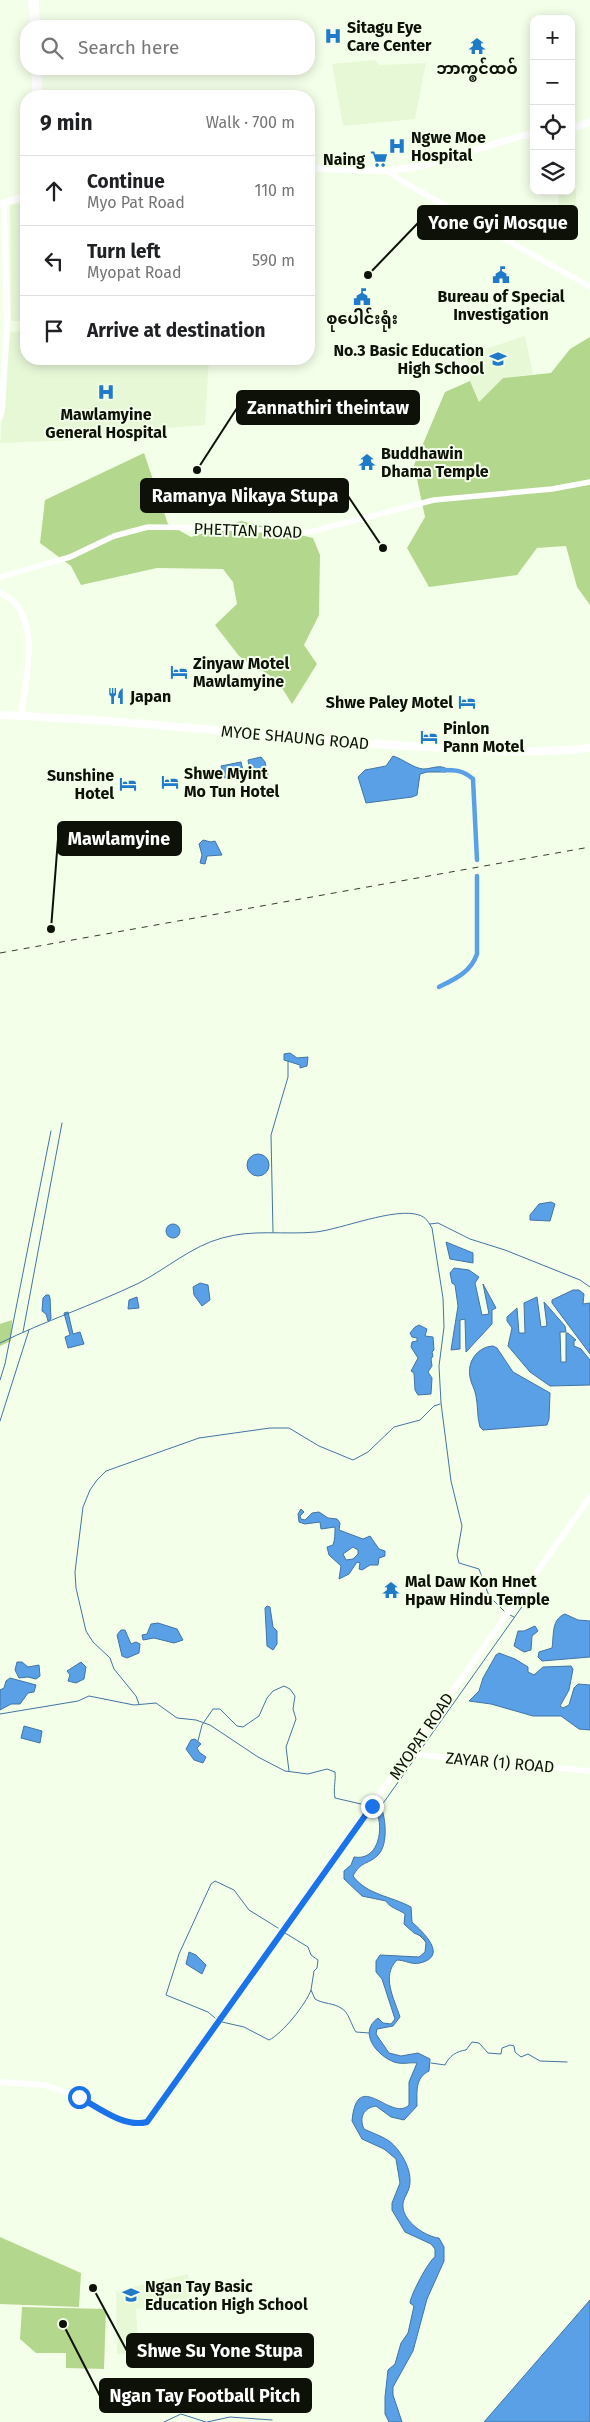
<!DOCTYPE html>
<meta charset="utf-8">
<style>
body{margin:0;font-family:"Fira Sans","Noto Sans Myanmar",sans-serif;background:#f2f2f2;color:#202124}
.controls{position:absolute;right:15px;top:15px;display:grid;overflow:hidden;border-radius:10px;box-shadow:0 2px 12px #0003}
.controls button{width:45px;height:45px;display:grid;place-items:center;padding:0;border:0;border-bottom:1px solid #e0e0e0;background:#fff;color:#202124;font:25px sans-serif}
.stop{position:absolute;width:15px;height:15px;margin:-11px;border:4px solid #1a73e8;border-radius:50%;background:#fff}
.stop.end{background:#1a73e8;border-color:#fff;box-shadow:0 1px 5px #0008}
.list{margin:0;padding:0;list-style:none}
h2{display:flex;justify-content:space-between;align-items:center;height:65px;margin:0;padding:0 20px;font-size:21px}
h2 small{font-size:16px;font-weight:400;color:#757577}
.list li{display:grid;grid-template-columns:32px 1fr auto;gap:15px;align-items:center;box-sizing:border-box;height:70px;padding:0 20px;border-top:1px solid #e0e0e0}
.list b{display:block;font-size:19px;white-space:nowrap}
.list p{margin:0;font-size:16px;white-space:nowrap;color:#757577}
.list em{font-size:16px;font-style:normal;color:#757577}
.icon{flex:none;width:28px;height:28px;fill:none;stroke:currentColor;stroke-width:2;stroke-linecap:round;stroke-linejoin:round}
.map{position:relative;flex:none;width:590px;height:2422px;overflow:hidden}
.search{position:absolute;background:#fff;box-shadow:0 2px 12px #0003;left:20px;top:20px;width:295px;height:55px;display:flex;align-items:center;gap:12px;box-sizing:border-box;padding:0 18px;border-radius:20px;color:#757577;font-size:19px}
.panel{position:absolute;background:#fff;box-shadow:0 2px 12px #0003;left:20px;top:90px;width:295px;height:275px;border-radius:20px}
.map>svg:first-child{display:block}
.built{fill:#e7f8d7}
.green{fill:#b4d78e}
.water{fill:#59a0e6;stroke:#4275a3;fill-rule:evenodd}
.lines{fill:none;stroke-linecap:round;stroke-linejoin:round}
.stream{stroke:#4275a3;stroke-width:1}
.canal{stroke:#59a0e6;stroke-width:4.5}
.tertiary{stroke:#fff;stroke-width:5.5}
.secondary{stroke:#fff;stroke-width:6}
.primary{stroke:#fff;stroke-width:7}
.trunk{stroke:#fff;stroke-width:8}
.rail{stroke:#363b30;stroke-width:1;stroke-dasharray:6 6;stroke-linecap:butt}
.route{stroke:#1a73e8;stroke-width:6}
.labels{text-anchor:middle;stroke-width:4;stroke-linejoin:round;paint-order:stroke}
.poi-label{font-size:16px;font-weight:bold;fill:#0d1108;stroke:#f4ffe9;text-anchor:start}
.street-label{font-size:16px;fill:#0d1108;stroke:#f4ffe9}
.leader{fill:none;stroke:#0d1108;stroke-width:2}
.callout-dot{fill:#0d1108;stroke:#f4ffe9;stroke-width:2}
.callout{fill:#0d1108;stroke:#0d1108;stroke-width:2}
.callout-label{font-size:18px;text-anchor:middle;font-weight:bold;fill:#fff}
</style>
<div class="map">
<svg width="590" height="2422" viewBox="0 0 590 2422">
<rect width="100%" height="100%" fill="#f4ffe9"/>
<path class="built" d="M375 60 379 65 426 63 415 119 343 126 332 64Z
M174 69H211V75H174Z
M571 162H573L577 206 559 211 558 191H571Z
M26 202V321H11L10 205Z
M26 331V359H209L205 425 167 428 132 438 0 443 10 332Z
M525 336 533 374 503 378 479 402 470 381 467 355Z
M188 2274 192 2303 136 2309 139 2355 117 2354 116 2291Z"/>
<path class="green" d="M590 337V605L577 587 566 546 537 548 517 575 429 587 407 548 425 517 414 465 445 392 470 381 479 402 503 378 551 373 570 349Z
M144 453 168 524 191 537 241 521 313 538 320 555 319 615 304 645 317 664 292 704 277 680 239 656 215 625 237 604 233 582 223 569 157 568 81 585 71 566 40 543 45 500Z
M12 1320 11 1341 0 1346V1324Z
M0 2237 81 2273 79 2307 0 2304Z
M22 2307 106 2309 104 2369 66 2368V2353H36L20 2339Z"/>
<path class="water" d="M393 756C403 759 413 768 423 769 432 769 439 764 447 769L446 772H427L420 774 417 795 412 797 366 803 358 777 365 770 386 766Z
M261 757 265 762 268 775 251 778 248 760Z
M241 762 244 774 224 778 221 766Z
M203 840 211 842 215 841 222 855 207 856 205 864 200 863 202 855 199 844Z
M290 1053 297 1058 308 1057 307 1066 300 1068V1065L284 1060V1054Z
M247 1165a11 11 0 1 1 22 0a11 11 0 1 1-22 0Z
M551 1202 555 1204 550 1221 530 1220V1215L539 1204Z
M166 1231a7 7 0 1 1 14 0a7 7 0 1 1-14 0Z
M446 1242 473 1253V1263L450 1259Z
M454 1268 469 1270 479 1277 475 1283 482 1315 489 1314 483 1284 496 1308 492 1310V1324L466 1352 465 1319 460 1320V1349L451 1350 458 1306 455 1285 452 1283 450 1273Z
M200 1283 208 1285 210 1300 202 1306 194 1295 193 1287Z
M573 1290H579L584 1294 583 1304 590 1303V1354L552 1303V1300Z
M46 1295H49L50 1298 51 1319 48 1321 46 1314 42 1311 43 1298Z
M137 1297 139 1308 128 1309 129 1300Z
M537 1297 541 1327 547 1326 544 1302 565 1326 566 1332H560L561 1362H566V1333H568L576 1340 574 1341V1346L581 1349 590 1360V1385L550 1386 530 1372 508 1346 512 1328 507 1321V1317L517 1308 519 1333H525L524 1303Z
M68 1312 73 1334 80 1332 84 1344 68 1348 65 1337 70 1335 64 1313Z
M419 1325 427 1329 425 1336 433 1337 434 1350 432 1352 433 1356 431 1359 432 1366 428 1372 432 1378 431 1394 418 1395 415 1390 414 1373 411 1371 418 1358 411 1347 412 1342 417 1341V1338L412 1337 410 1333 415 1327Z
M493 1346 497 1348 513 1372 550 1393 549 1419 547 1425 483 1430 480 1427C477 1417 478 1406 476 1396 475 1389 471 1384 470 1377 467 1362 477 1347 493 1346Z
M301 1509 304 1512 300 1516 301 1519 305 1520 312 1513 319 1512 328 1518 337 1519 340 1523 339 1530 363 1539 370 1536 379 1549 385 1551V1556L379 1558 378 1565H370L362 1570 359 1569 360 1563 357 1562 349 1574 339 1579 341 1566 329 1555 327 1547 333 1545C335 1540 335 1533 335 1527L321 1529 320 1522 305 1524 299 1522 298 1514ZM353 1547 358 1550V1554L353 1559 346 1560 343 1554Z
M267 1606 270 1607 273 1627 277 1631V1644L273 1650 267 1646C266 1633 266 1621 265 1608Z
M565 1614 578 1620 590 1621V1657L542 1661 538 1657 539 1652 552 1648C554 1636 551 1619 565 1614Z
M158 1623 177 1629 183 1640 174 1643 154 1638 143 1640 142 1635 147 1634 151 1624Z
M535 1626 538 1631 532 1636 531 1650 524 1652 514 1646 518 1631H524Z
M121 1630H125L131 1644 136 1642 140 1644 139 1653 127 1658 122 1656 117 1635Z
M499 1653 515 1659 528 1667V1672L534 1675 543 1667 571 1666 573 1669 569 1690 560 1706 563 1708 569 1705 574 1688 578 1684 590 1685V1730L579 1729 561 1716H533L491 1704 469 1701 479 1691 483 1678 496 1655Z
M17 1662H22L28 1667 39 1665 40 1676 36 1679 28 1677 19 1678 15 1670Z
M81 1662 86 1667 84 1679 76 1683 68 1681 70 1675 67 1671Z
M10 1678 36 1685 34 1692 28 1693 20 1704H11L0 1710V1690L4 1688 6 1681Z
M24 1726 42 1731 40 1743 21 1738Z
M195 1739 201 1744 197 1748 199 1752 206 1757 203 1763 194 1760 186 1749 191 1740Z
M377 1808 382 1810C386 1821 388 1847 377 1856 367 1865 361 1861 353 1876 367 1895 391 1896 411 1907L412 1922C423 1932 449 1956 420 1963 411 1965 405 1960 397 1960 381 1976 394 1998 400 2017L393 2026 377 2029 376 2034 389 2053 401 2056 418 2053 430 2059 429 2071C415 2078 417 2091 417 2106L404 2120 391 2117 376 2106C363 2108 359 2118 364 2129 372 2133 382 2136 389 2141 400 2149 411 2168 410 2182 410 2192 402 2198 403 2207 404 2222 426 2237 439 2238L444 2247V2261L427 2299 413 2351 393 2387V2395L402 2422H389L385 2414V2397L388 2370 395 2364 401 2343 408 2333 414 2306 410 2303C410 2296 429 2260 435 2257V2249L431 2244 405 2232 392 2210V2203L400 2183 396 2159 384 2149 362 2139 352 2121C357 2066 391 2123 409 2105V2082L417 2063C409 2062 403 2065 394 2062 376 2055 358 2032 378 2018L383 2023 391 2024 395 2019 382 1979 376 1972V1961L380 1955 419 1957 425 1952 426 1943 423 1937 414 1933 404 1924 405 1914C398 1909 390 1908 386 1901L362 1896 344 1879V1871L351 1865 354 1857C377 1861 383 1833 378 1816L373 1815Z
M189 1952 196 1955 206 1965 202 1974 186 1964Z
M590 2300V2422H484Z"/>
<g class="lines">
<path class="stream" d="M430 1224 438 1223 470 1239 505 1250 580 1280 590 1287
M273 1232 271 1135 288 1077V1061
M23 1332 62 1123
M0 1343C45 1321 93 1305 139 1283 166 1269 192 1246 222 1238 253 1229 284 1235 316 1232 342 1229 395 1207 419 1215 426 1217 429 1223 432 1228L443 1298 444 1327 439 1366 441 1403 451 1481 462 1526 457 1555 459 1563 479 1569 489 1596 504 1611
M0 1380 5 1364 51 1131
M0 1421 29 1330
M510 1615 514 1617
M139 1704 136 1696 114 1669 110 1658 93 1642 86 1631 76 1588 75 1572 83 1507 90 1490 97 1480 106 1471 199 1438 270 1428H289L319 1446 353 1460 368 1452 394 1427 420 1420 434 1406 440 1404
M0 1714 78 1701 89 1696 134 1705 156 1703 177 1718 196 1720 210 1725 258 1757 285 1771 308 1774 327 1769 335 1772C336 1781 333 1788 335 1798L361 1804 367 1807
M198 1741 202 1725 213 1709H220L237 1726 243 1727 259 1716 267 1698 273 1691 284 1686 290 1689 295 1696 293 1709 296 1719 286 1747 289 1771
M419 1752 526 1601
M379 1809 416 1757
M285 1933 308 1947 311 1955 318 1960 317 1968 314 1971 311 1990
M419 1935 425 1941
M215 2018 208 2012 166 1995 179 1954 211 1884 215 1881 234 1890 249 1910 278 1928
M222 2022 244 2027 269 2040C282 2034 306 2004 311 1990L315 1999C323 2004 334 2003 341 2008 349 2012 351 2025 356 2032L369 2033
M431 2063 445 2065C449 2056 457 2051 466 2050L472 2042 479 2043 488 2053 501 2054 502 2048 510 2045 514 2046 515 2052 521 2057 528 2054 540 2061 567 2062
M164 2422 181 2414 206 2422
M207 2422 230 2417 272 2420"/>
<path class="canal" d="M442 770C455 770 463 770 473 779L477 860
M439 987C455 979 471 972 477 954V876"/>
<path class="tertiary" d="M31 0 33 26
M36 0 37 26
M34 69 35 96
M39 69 40 96
M389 171 400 180 590 287
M0 577 70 557 114 536 148 527 225 528 309 532 434 500 552 489 590 482
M410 1754 590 1771"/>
<path class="secondary" d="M0 417 2 410 7 325 4 203
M0 592C5 596 12 599 16 604 39 634 25 682 21 716
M0 2082 44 2085 79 2097 127 2122 139 2124 147 2122 590 1497"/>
<path class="primary" d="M571 129 590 122
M309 168 389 171 425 165 521 136 534 134
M0 204 26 196"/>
<path class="trunk" d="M0 715C137 720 272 738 408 746 469 749 529 755 590 748"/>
<path class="rail" d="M0 953 590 847"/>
</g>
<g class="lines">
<path class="route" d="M79 2097C99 2108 124 2128 147 2122L372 1806"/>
</g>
<defs>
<g id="hospital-bare" transform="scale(1.35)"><path d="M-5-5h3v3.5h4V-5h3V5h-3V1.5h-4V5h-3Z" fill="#1f7ac7" stroke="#f4ffe9" stroke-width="2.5" paint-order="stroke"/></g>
<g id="temple-bare" transform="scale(1.35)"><path d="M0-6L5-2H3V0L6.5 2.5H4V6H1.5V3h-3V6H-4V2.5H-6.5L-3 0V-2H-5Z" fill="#1f7ac7" stroke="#f4ffe9" stroke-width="2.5" paint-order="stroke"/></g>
<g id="supermarket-bare" transform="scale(1.35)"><path d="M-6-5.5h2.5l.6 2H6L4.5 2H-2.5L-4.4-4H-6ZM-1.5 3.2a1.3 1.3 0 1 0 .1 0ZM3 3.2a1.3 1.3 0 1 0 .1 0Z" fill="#1f7ac7" stroke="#f4ffe9" stroke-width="2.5" paint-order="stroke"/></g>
<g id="civic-bare" transform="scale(1.35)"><path d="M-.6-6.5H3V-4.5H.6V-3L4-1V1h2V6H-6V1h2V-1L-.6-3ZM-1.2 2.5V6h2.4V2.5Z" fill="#1f7ac7" stroke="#f4ffe9" stroke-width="2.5" paint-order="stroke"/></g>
<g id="school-bare" transform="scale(1.35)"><path d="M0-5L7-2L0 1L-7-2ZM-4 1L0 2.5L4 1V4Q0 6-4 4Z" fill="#1f7ac7" stroke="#f4ffe9" stroke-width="2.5" paint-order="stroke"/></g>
<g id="hotel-bare" transform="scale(1.35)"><path d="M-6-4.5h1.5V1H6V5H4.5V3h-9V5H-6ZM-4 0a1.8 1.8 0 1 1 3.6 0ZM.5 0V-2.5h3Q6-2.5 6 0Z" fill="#1f7ac7" stroke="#f4ffe9" stroke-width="2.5" paint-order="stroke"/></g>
<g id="restaurant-bare" transform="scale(1.35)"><path d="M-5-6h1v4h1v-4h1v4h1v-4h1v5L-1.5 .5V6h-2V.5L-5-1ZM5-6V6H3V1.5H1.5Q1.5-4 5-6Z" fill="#1f7ac7" stroke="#f4ffe9" stroke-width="2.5" paint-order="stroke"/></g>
</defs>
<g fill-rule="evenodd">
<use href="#hospital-bare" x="333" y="36"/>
<use href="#temple-bare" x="477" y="46"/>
<use href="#hospital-bare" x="397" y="146"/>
<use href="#supermarket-bare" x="379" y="159"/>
<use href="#civic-bare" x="501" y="275"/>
<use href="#civic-bare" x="362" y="297"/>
<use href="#school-bare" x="498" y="359"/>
<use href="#hospital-bare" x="106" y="392"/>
<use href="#temple-bare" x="367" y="462"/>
<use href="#hotel-bare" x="179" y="672"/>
<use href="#restaurant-bare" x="116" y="696"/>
<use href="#hotel-bare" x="467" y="702"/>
<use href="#hotel-bare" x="429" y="737"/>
<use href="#hotel-bare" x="170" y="782"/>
<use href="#hotel-bare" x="128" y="784"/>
<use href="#temple-bare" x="391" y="1590"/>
<use href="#school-bare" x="131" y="2295"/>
</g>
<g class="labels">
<g class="poi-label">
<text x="347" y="33">Sitagu Eye<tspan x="347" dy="18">Care Center</tspan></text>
<text x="477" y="74" text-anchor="middle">ဘာက္ၜၚ်ထဝ်</text>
<text x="411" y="143">Ngwe Moe<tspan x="411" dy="18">Hospital</tspan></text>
<text x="365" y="165" text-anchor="end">Naing</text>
<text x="501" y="302" text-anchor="middle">Bureau of Special<tspan x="501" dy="18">Investigation</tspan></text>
<text x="362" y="324" text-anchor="middle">စုပေါင်းရုံး</text>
<text x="484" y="356" text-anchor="end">No.3 Basic Education<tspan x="484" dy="18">High School</tspan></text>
<text x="106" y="420" text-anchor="middle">Mawlamyine<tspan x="106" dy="18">General Hospital</tspan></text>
<text x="381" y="459">Buddhawin<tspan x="381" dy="18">Dhama Temple</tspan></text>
<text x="193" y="669">Zinyaw Motel<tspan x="193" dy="18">Mawlamyine</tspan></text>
<text x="130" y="702">Japan</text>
<text x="453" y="708" text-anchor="end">Shwe Paley Motel</text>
<text x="443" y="734">Pinlon<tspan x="443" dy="18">Pann Motel</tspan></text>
<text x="184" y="779">Shwe Myint<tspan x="184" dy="18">Mo Tun Hotel</tspan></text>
<text x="114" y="781" text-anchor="end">Sunshine<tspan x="114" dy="18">Hotel</tspan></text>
<text x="405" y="1587">Mal Daw Kon Hnet<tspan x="405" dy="18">Hpaw Hindu Temple</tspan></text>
<text x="145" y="2292">Ngan Tay Basic<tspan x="145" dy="18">Education High School</tspan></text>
</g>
<g class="street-label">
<text transform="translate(248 530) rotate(2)" y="6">PHETTAN ROAD</text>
<text transform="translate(295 737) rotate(5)" y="6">MYOE SHAUNG ROAD</text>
<text transform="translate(421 1736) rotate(-56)" y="6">MYOPAT ROAD</text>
<text transform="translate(500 1762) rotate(5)" y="6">ZAYAR (1) ROAD</text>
</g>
</g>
<path class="leader" d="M368 275L418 223M197 470L237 408M383 548L348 496M51 929L58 839M93 2288L127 2351M63 2324L100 2396"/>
<g class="callout-dot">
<circle cx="368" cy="275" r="5"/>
<circle cx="197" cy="470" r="5"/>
<circle cx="383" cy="548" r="5"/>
<circle cx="51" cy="929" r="5"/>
<circle cx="93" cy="2288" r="5"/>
<circle cx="63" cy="2324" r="5"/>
</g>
<g class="callout">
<rect x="418" y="206" width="159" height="33" rx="5"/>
<rect x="237" y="391" width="182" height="33" rx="5"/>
<rect x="141" y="479" width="207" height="33" rx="5"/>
<rect x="58" y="822" width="123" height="33" rx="5"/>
<rect x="127" y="2334" width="186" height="33" rx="5"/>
<rect x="100" y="2379" width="211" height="33" rx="5"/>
</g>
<g class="callout-label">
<text x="498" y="229">Yone Gyi Mosque</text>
<text x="328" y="414">Zannathiri theintaw</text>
<text x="245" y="502">Ramanya Nikaya Stupa</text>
<text x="119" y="845">Mawlamyine</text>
<text x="220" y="2357">Shwe Su Yone Stupa</text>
<text x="205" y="2402">Ngan Tay Football Pitch</text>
</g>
</svg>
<div class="controls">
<button>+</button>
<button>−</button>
<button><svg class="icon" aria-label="locate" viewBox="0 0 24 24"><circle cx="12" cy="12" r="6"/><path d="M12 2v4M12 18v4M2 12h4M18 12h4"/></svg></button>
<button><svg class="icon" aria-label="layers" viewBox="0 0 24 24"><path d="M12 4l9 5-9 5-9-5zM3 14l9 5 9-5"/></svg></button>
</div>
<div class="stop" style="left:79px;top:2097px"></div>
<div class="stop end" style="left:372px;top:1806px"></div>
<div class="search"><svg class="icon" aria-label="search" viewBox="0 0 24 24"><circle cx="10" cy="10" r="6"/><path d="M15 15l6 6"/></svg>Search here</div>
<section class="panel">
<h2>9 min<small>Walk · 700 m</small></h2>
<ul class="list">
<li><svg class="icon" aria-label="ahead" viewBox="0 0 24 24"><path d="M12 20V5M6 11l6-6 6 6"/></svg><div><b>Continue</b><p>Myo Pat Road</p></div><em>110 m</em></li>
<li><svg class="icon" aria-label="left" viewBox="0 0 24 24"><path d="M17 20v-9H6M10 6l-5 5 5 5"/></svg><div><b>Turn left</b><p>Myopat Road</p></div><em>590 m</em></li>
<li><svg class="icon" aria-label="arrive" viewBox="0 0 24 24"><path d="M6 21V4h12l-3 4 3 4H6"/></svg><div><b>Arrive at destination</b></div></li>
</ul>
</section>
</div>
